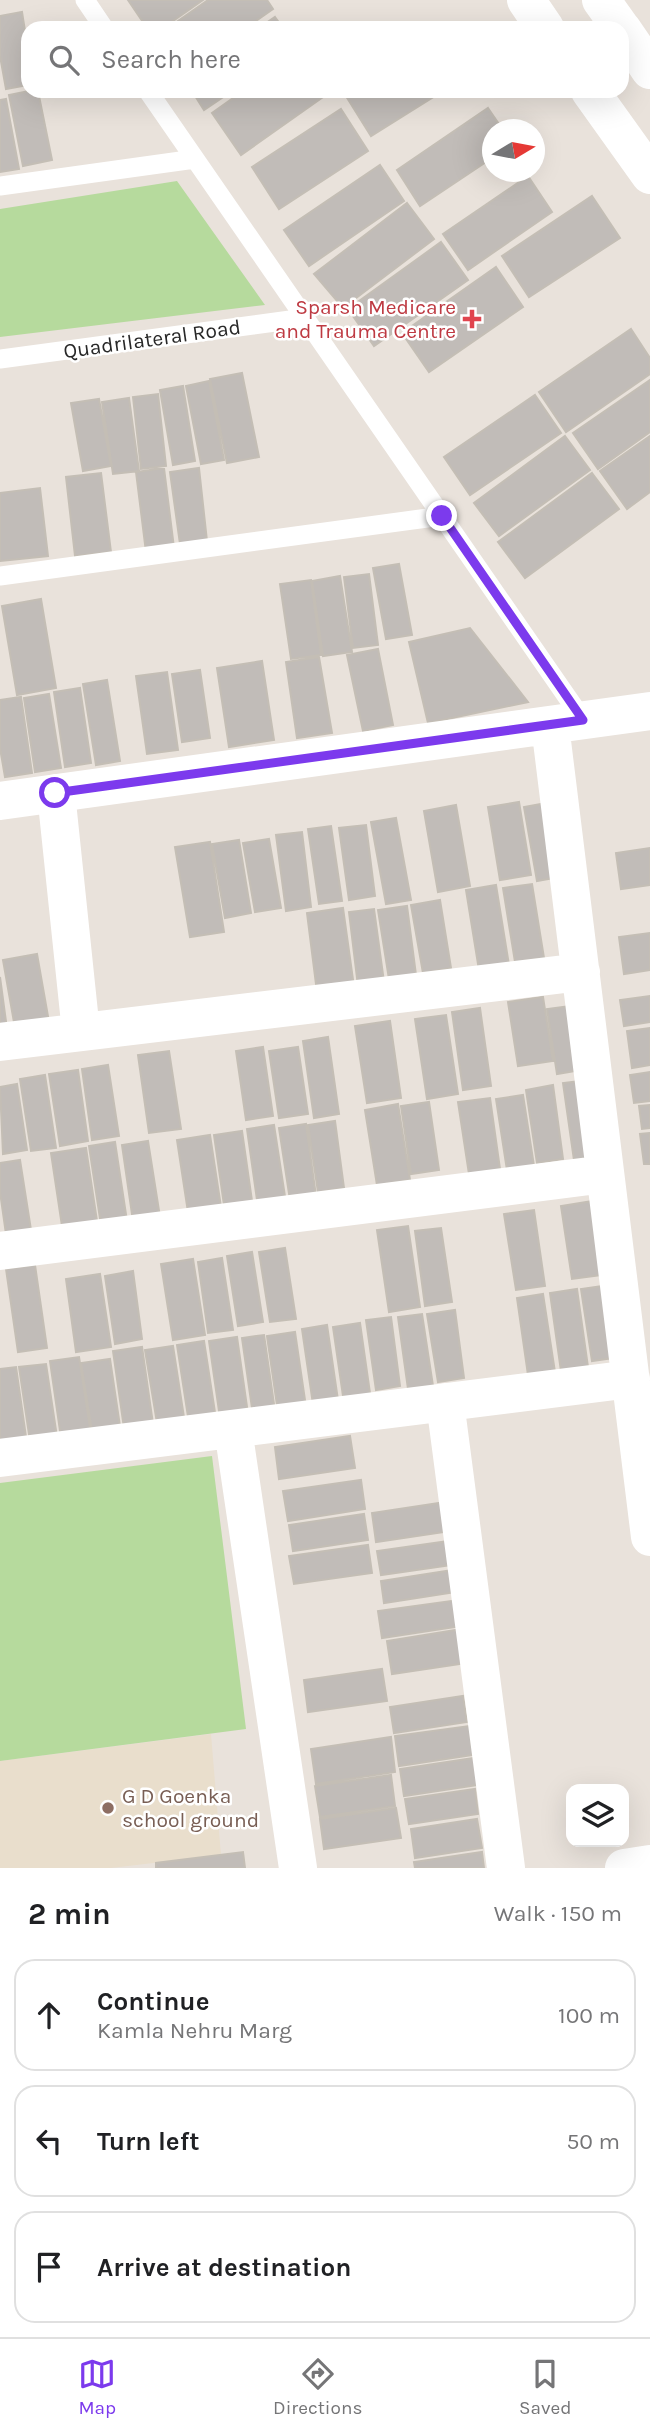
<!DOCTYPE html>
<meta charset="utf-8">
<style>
body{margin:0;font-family:Karla,sans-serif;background:#f2f2f2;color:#202124}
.controls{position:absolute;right:21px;bottom:21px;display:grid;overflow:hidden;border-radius:14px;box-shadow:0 7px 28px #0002}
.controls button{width:63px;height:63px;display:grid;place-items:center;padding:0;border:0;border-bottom:2px solid #e0e0e0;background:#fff;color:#202124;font:35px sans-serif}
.compass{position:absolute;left:482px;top:119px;width:63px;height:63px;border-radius:50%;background:#fff;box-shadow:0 7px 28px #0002;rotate:80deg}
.stop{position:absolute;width:21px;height:21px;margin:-16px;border:5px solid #7c3aed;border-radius:50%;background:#fff}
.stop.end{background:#7c3aed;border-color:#fff;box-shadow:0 2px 7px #0008}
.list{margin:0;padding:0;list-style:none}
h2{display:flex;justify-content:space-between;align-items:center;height:91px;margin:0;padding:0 28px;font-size:30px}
h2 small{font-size:23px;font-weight:400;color:#757577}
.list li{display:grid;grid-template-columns:46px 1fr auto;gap:21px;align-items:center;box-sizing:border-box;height:112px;margin:0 14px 14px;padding:0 14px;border:2px solid #e0e0e0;border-radius:21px}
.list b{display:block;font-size:26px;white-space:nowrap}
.list p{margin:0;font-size:23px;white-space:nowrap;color:#757577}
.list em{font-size:23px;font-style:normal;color:#757577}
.icon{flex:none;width:38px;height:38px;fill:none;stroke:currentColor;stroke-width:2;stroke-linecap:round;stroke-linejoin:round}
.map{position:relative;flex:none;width:650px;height:1868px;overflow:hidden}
.search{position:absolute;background:#fff;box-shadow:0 7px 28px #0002;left:21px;right:21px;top:21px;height:77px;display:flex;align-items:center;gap:18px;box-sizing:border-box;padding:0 24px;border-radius:21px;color:#757577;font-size:26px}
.sheet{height:469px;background:#fff}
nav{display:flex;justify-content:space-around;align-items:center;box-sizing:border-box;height:98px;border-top:2px solid #e0e0e0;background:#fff;font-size:19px;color:#757577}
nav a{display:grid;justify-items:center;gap:4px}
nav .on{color:#7c3aed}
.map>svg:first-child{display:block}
.education{fill:#e9decc}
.green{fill:#b6da9d}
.building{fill:#c1bcb8;stroke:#c4beb5;stroke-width:2}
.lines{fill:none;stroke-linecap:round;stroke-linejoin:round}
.service{stroke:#fff;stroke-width:19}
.minor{stroke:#fff;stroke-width:38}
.tertiary{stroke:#fff;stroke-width:38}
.route{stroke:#7c3aed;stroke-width:9}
.health-dot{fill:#e0444e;stroke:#fff;stroke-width:2.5}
.education-dot{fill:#8d6e63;stroke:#fff;stroke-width:2.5}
.labels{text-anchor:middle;stroke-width:5;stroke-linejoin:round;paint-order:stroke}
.health-label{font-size:21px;fill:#be3a42;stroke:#fff;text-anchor:end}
.street-label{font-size:21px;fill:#282828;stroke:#fff}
.education-label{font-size:21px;fill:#785e54;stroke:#fff;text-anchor:start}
</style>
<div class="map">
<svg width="650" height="1868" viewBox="0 0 650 1868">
<rect width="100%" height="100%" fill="#e9e2db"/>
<path class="education" d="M211 1734 221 1855 111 1868H0V1761Z"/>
<path class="green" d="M177 181 265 305 0 337V209Z
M212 1456 246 1729 0 1761V1483Z"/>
<path class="building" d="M128 0H203L163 28H147Z
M208 0H267L273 9 246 28H168Z
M22 12 28 50V85L6 89 0 56V16Z
M275 17 283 28H259Z
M29 91H38L52 160 23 166 9 95Z
M192 91H232L204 110Z
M243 91H324L326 95 241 155 212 113Z
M346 91H443L371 136 344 93Z
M6 99 19 169 0 172V100Z
M488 108 503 130H492V158L420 206 397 170Z
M341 109 368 151 279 209 252 167Z
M380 165 404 201 309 266 284 230Z
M528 176 552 212 468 270 443 234Z
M592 196 620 238 529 297 502 256Z
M407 203 434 239 343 308 314 274Z
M441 242 468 280 374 346 348 309Z
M496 267 523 307 429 372 402 333Z
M631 329 650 358V374L566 432 539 392Z
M242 373 259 457 227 463 210 379Z
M650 380V432L598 469 573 433Z
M209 381 224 460 201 464 186 386Z
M183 386 195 461 173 465 160 390Z
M158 394 166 466 141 469 133 397Z
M535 395 561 433 470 495 444 457Z
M129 398 139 471 113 474 102 402Z
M99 399 111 466 83 471 71 403Z
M565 436 590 470 499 536 474 503Z
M650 436V492L627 509 600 471Z
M164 468 174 548 146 552 136 472Z
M199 468 207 541 180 544 170 472Z
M101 473 111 552 75 556 66 477Z
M592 473 619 509 525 578 498 542Z
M40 488 48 556 0 561V493Z
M399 564 412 635 386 639 373 568Z
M369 574 378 645 353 648 344 577Z
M340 576 352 652 323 656 312 581Z
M311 580 321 655 291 659 280 584Z
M41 599 56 688 17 695 2 606Z
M470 628 528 702 428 723 409 642Z
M378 649 393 725 363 731 347 655Z
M319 657 332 733 297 738 286 662Z
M262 661 274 740 229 747 217 668Z
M200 670 210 738 182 742 172 674Z
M167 672 178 750 147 754 136 676Z
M107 680 120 761 96 765 83 684Z
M80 688 91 763 65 767 54 692Z
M49 694 61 768 35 772 24 698Z
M21 697 32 773 5 777 0 748V700Z
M519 802 531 875 500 880 488 807Z
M552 802 565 876 537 881 524 807Z
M456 805 470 886 438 892 424 811Z
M396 818 411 900 386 904 371 822Z
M366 825 375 896 349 900 339 828Z
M331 826 342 901 319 904 308 829Z
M302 832 311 907 286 911 276 835Z
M269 839 281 908 255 912 243 843Z
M239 840 251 913 225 918 212 844Z
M210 842 224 932 190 937 175 847Z
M650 848V885L621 889 616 853Z
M532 884 544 958 515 962 503 888Z
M496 885 509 965 479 970 466 890Z
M440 900 451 968 423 973 411 905Z
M407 906 416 975 389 979 378 910Z
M343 908 354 987 317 992 307 913Z
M374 909 384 982 358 986 349 912Z
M650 933V970L624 974 619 937Z
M37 954 49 1022 15 1028 3 960Z
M0 977 7 1029 0 1030Z
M650 996V1022L624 1026 620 1000Z
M543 997 553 1061 518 1066 508 1002Z
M577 1005 587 1069 557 1074 547 1009Z
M480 1008 491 1086 463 1090 452 1012Z
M446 1015 458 1094 427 1099 415 1019Z
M390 1021 401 1098 367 1103 355 1026Z
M650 1028V1065L632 1068 627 1031Z
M328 1037 339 1114 314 1118 303 1041Z
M263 1047 273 1116 246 1120 236 1051Z
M298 1047 308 1114 279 1118 269 1051Z
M169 1051 181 1129 149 1133 138 1055Z
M108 1065 119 1136 92 1140 82 1069Z
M78 1070 88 1141 60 1146 49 1074Z
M650 1072V1101L634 1103 630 1075Z
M45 1075 56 1148 31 1151 20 1079Z
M587 1080 598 1156 574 1160 563 1083Z
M17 1084 27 1150 3 1154 0 1087Z
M553 1085 563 1159 537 1163 526 1090Z
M523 1095 534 1166 507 1170 496 1099Z
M490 1098 500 1169 469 1174 458 1102Z
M429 1102 439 1170 411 1174 401 1106Z
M398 1104 410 1180 377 1185 365 1110Z
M650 1105V1128L642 1129 639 1106Z
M335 1121 344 1188 318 1192 308 1125Z
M306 1124 316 1196 290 1200 279 1128Z
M274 1125 286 1203 258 1207 247 1129Z
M242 1131 252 1201 224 1205 214 1135Z
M650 1133V1164H644L640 1134Z
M210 1135 221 1207 188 1212 177 1140Z
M148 1141 160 1217 133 1221 122 1145Z
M115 1142 127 1221 101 1225 89 1146Z
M86 1148 97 1221 62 1226 51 1153Z
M20 1160 31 1230 6 1234 0 1192V1163Z
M599 1200 610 1274 572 1279 561 1206Z
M534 1210 545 1286 516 1290 504 1214Z
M408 1226 420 1307 389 1312 377 1230Z
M441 1228 452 1302 425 1306 415 1231Z
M285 1248 296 1319 270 1322 259 1252Z
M252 1252 263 1322 238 1326 227 1256Z
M222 1258 233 1330 208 1333 198 1262Z
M193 1259 205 1335 173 1340 161 1264Z
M35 1265 47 1348 18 1352 6 1269Z
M133 1271 142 1339 115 1344 105 1276Z
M100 1274 111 1347 76 1352 66 1279Z
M610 1285 621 1357 592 1361 581 1289Z
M577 1289 588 1367 561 1371 550 1293Z
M543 1294 555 1372 528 1375 517 1298Z
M455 1310 464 1378 438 1382 427 1314Z
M422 1314 433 1386 408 1389 398 1317Z
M391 1317 400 1386 376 1390 366 1320Z
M360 1323 371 1400 344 1403 333 1327Z
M327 1325 339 1407 314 1411 302 1329Z
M295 1332 306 1407 278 1412 267 1336Z
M264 1335 275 1411 253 1415 242 1338Z
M237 1337 248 1414 220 1418 209 1341Z
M204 1341 216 1419 189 1423 177 1345Z
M173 1346 185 1424 158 1429 145 1350Z
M142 1347 154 1431 125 1435 113 1351Z
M79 1357 91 1434 61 1438 50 1361Z
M110 1359 121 1433 93 1438 81 1363Z
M46 1364 57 1437 30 1441 19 1367Z
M16 1367 27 1444 0 1448V1369Z
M350 1436 355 1468 279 1479 275 1447Z
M361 1480 365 1509 288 1521 283 1491Z
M446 1502 451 1531 376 1542 372 1513Z
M364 1514 368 1540 293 1551 289 1525Z
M449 1541 452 1565 381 1575 377 1551Z
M368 1545 372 1573 294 1584 289 1556Z
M453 1570 456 1592 384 1603 381 1581Z
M458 1600 462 1626 382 1638 378 1611Z
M462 1629 467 1663 392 1674 387 1641Z
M382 1669 387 1701 308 1712 304 1680Z
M463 1696 467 1722 394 1733 390 1707Z
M469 1726 473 1755 399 1766 395 1736Z
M391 1737 395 1772 316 1784 311 1749Z
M474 1758 478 1785 404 1796 400 1769Z
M391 1775 395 1806 320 1817 315 1786Z
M475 1789 478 1814 409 1824 405 1799Z
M396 1808 401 1838 324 1849 320 1819Z
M477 1819 482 1848 415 1858 411 1829Z
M243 1852 245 1868H156V1863Z
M482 1852 484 1868H415L414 1862Z"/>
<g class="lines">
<path class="service" d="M85 0 104 28
M148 91 583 720
M0 186 195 159
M0 359 305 318
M0 576 442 516"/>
<path class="minor" d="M550 725 650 1537
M56 793 81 1032
M0 801 650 711
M0 1042 581 972
M0 1251 605 1174
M445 1402 506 1868
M233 1429 298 1868
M0 1458 631 1379
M624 1868 650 1864"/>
<path class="tertiary" d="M526 0 545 28
M601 0 621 28
M622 29 650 70
M590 91 650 175"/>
</g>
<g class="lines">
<path class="route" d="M55 793 583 720 442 516"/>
</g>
<path class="health-dot" d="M468.5 308.5h7v7h7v7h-7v7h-7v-7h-7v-7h7z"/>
<circle class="education-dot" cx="108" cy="1808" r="7"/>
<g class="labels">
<g class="health-label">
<text x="456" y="314">Sparsh Medicare<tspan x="456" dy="24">and Trauma Centre</tspan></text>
</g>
<g class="street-label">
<text transform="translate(152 339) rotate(-8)" y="7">Quadrilateral Road</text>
</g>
<g class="education-label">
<text x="122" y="1803">G D Goenka<tspan x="122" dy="24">school ground</tspan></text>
</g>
</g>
</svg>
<div class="controls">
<button><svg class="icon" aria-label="layers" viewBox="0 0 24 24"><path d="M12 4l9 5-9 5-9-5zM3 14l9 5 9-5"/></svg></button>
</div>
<svg class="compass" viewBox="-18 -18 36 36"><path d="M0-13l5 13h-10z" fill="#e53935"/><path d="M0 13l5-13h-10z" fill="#757577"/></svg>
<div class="stop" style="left:55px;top:793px"></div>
<div class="stop end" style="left:442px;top:516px"></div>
<div class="search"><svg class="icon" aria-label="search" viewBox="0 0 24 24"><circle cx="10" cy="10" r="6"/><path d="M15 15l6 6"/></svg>Search here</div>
</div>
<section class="sheet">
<h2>2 min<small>Walk · 150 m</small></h2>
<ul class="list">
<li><svg class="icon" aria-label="ahead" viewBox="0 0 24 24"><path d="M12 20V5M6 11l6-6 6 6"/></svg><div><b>Continue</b><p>Kamla Nehru Marg</p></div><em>100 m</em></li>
<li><svg class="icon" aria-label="left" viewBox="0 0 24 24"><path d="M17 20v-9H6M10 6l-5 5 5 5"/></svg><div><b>Turn left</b></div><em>50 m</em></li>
<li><svg class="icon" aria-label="arrive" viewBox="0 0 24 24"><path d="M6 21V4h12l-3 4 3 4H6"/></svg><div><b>Arrive at destination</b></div></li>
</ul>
</section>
<nav>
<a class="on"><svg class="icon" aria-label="map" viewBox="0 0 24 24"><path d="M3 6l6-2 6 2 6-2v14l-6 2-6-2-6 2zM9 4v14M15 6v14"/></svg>Map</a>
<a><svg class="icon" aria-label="directions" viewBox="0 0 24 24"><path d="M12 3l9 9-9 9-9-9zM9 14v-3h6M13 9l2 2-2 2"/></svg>Directions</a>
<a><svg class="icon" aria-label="saved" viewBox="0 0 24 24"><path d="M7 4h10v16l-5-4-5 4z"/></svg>Saved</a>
</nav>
